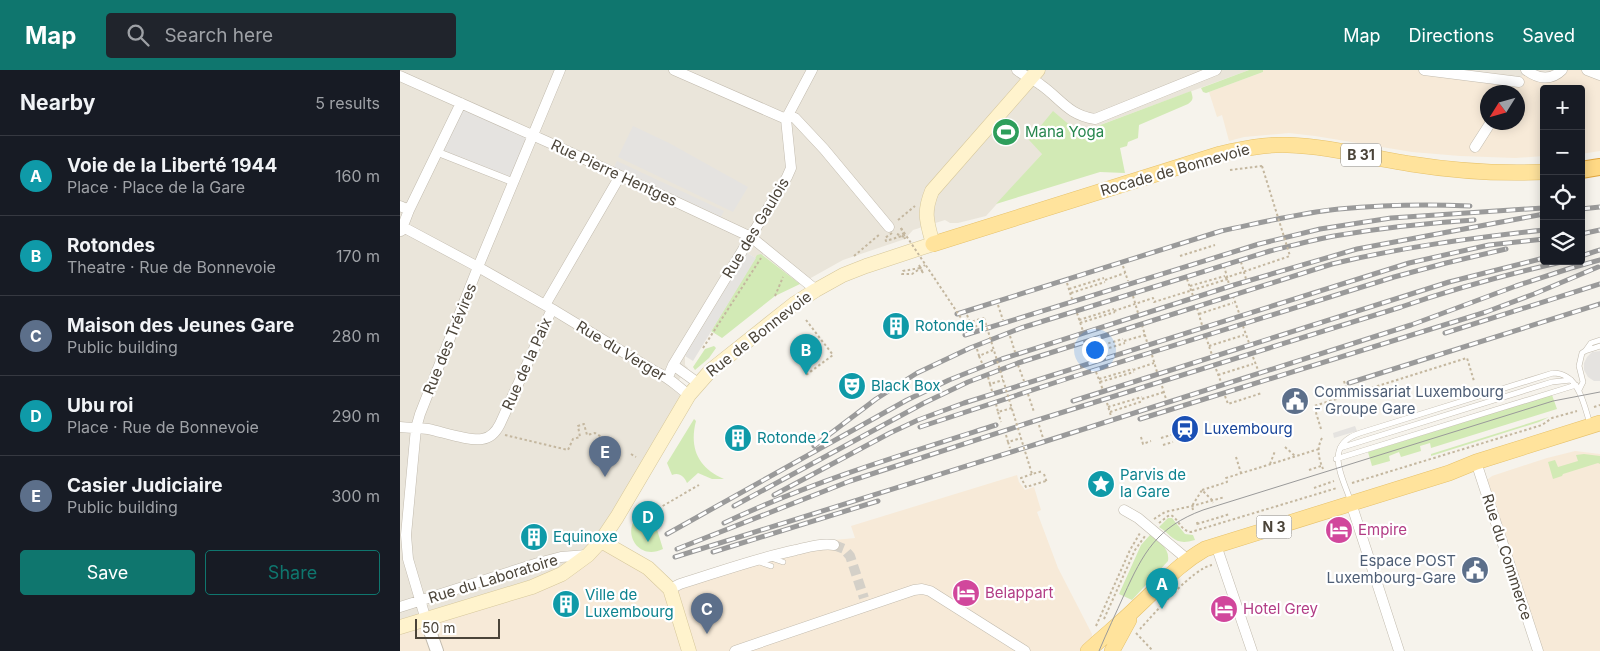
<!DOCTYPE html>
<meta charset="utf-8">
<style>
body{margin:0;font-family:Inter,sans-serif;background:#20242c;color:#f1f3f6}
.controls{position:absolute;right:15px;top:15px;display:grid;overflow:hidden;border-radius:5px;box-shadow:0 2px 12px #0003}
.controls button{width:45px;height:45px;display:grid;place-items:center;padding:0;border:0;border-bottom:1px solid #363941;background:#171b24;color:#f1f3f6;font:25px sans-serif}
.compass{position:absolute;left:1080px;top:15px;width:45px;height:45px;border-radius:50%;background:#171b24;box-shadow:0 2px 12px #0003;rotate:233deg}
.scale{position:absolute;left:15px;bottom:12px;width:85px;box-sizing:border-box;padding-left:5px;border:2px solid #4b4439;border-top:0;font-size:14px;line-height:18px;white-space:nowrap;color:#4b4439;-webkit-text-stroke:4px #fff;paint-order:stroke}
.you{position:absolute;left:694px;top:279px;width:18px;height:18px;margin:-12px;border:4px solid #fff;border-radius:50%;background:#1a73e8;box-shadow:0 0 0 8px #1a73e833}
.badge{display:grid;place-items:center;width:32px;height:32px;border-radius:50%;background:#0f766e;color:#fff;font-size:16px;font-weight:700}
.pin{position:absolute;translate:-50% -41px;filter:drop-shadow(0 1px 2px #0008)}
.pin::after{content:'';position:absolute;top:26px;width:18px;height:15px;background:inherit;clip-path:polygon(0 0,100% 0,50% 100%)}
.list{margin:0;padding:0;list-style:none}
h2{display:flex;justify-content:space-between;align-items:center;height:65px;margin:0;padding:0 20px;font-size:21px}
h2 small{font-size:16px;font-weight:400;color:#9ea1a6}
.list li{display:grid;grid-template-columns:32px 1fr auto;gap:15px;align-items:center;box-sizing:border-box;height:80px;padding:0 20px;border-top:1px solid #363941}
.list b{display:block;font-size:19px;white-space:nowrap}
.list p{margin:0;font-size:16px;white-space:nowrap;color:#9ea1a6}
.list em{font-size:16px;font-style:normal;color:#9ea1a6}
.actions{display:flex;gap:10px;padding:15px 20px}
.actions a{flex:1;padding:11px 0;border:1px solid #0f766e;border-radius:5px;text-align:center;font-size:18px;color:#0f766e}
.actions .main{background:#0f766e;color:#fff}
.icon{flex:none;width:28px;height:28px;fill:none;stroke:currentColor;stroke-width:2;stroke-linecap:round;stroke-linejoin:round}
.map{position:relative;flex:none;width:1200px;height:581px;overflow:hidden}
header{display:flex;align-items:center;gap:30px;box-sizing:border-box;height:70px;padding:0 25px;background:#0f766e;color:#fff}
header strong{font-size:24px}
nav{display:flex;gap:28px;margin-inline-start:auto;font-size:18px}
.search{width:350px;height:45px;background:#20242c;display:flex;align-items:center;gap:12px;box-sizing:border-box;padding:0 18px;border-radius:5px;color:#9ea1a6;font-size:19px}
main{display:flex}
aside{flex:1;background:#171b24}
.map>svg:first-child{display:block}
.residential{fill:#eae5da}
.commercial{fill:#f7ead8;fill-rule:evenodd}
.green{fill:#d2eab5}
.parking{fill:#e5e3e0}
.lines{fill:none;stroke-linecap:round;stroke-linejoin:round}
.minor-tunnel{stroke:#d4d0c8;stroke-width:10;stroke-dasharray:10 5;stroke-linecap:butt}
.service-casing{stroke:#c2bbae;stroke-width:6}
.pedestrian-casing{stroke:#c2bbae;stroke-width:8}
.minor-casing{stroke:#c2bbae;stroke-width:11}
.tertiary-casing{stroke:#c2bbae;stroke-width:14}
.secondary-casing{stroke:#d6c79b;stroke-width:15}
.primary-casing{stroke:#e6c16a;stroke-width:16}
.trunk-casing{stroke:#e0a43c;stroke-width:18}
.path{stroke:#c4b79f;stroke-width:2;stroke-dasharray:2.5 2.5;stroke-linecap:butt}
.service{stroke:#fff;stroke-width:5}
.pedestrian{stroke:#fff;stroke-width:7}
.minor{stroke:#fff;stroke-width:10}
.tertiary{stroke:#fff;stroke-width:12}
.secondary{stroke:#fff3cd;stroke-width:14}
.primary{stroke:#ffe39c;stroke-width:15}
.trunk{stroke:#ffd985;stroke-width:16}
.tram{stroke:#9a9a9a;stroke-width:1}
.rail-casing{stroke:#9a9a9a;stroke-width:5}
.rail{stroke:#fff;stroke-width:3;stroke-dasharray:9;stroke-linecap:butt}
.path-bridge{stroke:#c4b79f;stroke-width:2;stroke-dasharray:2.5 2.5;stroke-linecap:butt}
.labels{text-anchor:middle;stroke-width:4.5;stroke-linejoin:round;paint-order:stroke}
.shield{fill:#fff;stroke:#817c74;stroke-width:1}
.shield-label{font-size:14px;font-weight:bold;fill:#4b4439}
.leisure-label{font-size:15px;fill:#27864d;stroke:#fff;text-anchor:start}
.street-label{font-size:15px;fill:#4b4439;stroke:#fff}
.culture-label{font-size:15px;fill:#0d838f;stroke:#fff;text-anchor:start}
.service-label{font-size:15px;fill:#4e5e75;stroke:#fff;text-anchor:start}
.transit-label{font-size:15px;fill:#164399;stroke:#fff;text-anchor:start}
.hotel-label{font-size:15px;fill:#b23c85;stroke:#fff;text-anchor:start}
</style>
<header>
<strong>Map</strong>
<div class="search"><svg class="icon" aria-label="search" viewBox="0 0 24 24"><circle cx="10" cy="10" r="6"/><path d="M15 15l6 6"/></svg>Search here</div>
<nav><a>Map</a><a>Directions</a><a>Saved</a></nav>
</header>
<main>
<aside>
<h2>Nearby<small>5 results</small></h2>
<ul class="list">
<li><span class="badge" style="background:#0f9aa8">A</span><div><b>Voie de la Liberté 1944</b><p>Place · Place de la Gare</p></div><em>160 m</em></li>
<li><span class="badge" style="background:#0f9aa8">B</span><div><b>Rotondes</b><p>Theatre · Rue de Bonnevoie</p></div><em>170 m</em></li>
<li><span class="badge" style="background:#5c6f8a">C</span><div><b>Maison des Jeunes Gare</b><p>Public building</p></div><em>280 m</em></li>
<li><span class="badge" style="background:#0f9aa8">D</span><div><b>Ubu roi</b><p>Place · Rue de Bonnevoie</p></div><em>290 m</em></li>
<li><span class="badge" style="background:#5c6f8a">E</span><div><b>Casier Judiciaire</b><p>Public building</p></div><em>300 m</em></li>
</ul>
<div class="actions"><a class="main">Save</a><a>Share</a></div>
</aside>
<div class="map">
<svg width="1200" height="581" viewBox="0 0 1200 581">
<rect width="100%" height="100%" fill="#f6f3ec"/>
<path class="residential" d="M0 0H849L678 63 642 84 586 146 558 153H550L545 150 513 160 505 169 443 190 400 214 363 185H358L356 188 347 183 285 286V295L288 298 275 315 289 325 217 447 173 496 0 557Z
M1024 0H1162L1119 12Z"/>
<path class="commercial" d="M863 0H1024L1118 12 1126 0 1133 5 1162 0H1200V81L1181 84V19H1144V86L1115 88 1060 86 1012 82 915 66 889 63 844 67 829 71 822 45 817 47 809 22 863 2ZM1088 22H1118V52H1088Z
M1175 381 1200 384V581H1138L1083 413 1092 406 1147 388Z
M617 405 619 412 625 420 634 417 641 440 637 442 658 498 692 564 691 581H0V557L132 517 201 471 267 515 414 472 455 468 451 456Z"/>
<path class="green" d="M849 0H863V2L809 22 806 23 803 22 801 18Z
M791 21C793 28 794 30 788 34L739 55 738 68 728 72 727 76 720 78 725 103 700 102 596 134 642 84 629 70 653 41 679 63Z
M361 184 400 214 375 226 322 268 311 261 357 185Z
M314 276 316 278 309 288 295 300 293 297 305 279Z
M1152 325 1157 339 1031 378 1030 373 1020 376 1021 381 1001 387 999 382 989 386 990 391 972 396 968 382Z
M1149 347 1139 352 1031 386V384Z
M294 349 296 351C289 378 298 398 324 409H312L298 403 287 413C284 406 279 402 272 405L267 393Z
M1184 384 1200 386V394L1198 393 1163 404 1162 406 1153 409 1148 392 1155 390 1158 397 1178 391 1176 385Z
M251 440 263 479C232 494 216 447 251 440Z
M768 448H772L785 464 793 465 795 470C775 476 774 467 759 457Z
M750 465C759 472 770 478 768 491L732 530 719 524 741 475Z"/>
<path class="parking" d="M61 33 132 65 113 112 37 82Z
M233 56 269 73 348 117 333 142 218 87Z
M217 91 324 141 321 147 214 97Z
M347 183 356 188 293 291 285 286Z
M1200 281V311H1194L1188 307 1184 300V293L1187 287 1192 282Z
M955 356 957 361 934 368 933 363Z"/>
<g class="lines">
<path class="minor-tunnel" d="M434 475 444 479 450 486 464 528"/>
<g class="service-casing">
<path id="service" d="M1186 280 1191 273 1200 270
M1179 320 1183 312 1179 296 1182 283 1185 281 1200 276
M940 378 1152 312 1171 310
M936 389 1176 315
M951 432C942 406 923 375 960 363L1153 303C1179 303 1184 335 1190 354
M371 488 383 492
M357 491 371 496"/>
</g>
<g class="pedestrian-casing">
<path id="pedestrian" d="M37 82 113 112"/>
</g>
<g class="minor-casing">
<path id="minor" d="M274 0 386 49
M617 0C624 6 633 9 641 15 661 29 668 45 695 49L816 0
M1024 0 1119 12
M1126 0C1138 9 1151 11 1162 0
M1187 0 1200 5
M0 6 150 73 351 167 416 220
M388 45 395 48 424 79 489 157
M1075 77 1091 52
M0 136 9 140
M1 161 9 140 61 33
M145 235 220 106
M152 239 256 302C269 307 278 317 289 325
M273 295 298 313
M268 307 273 295 387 107 391 98 386 49 412 0
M0 357C9 358 19 358 28 359 43 362 68 371 82 369 91 368 96 362 100 354L152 239 78 197 3 157
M1076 392 1138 581
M951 433 999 581
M724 440 738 448 787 489
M816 475 852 581
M270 519 280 514C319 502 357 488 396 480 409 477 421 473 434 475
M0 537 138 493 161 487 187 485
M26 550 8 489 6 465 16 358 20 344 78 197 160 0
M335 581 514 520 522 519 530 521 625 581"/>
</g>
<g class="tertiary-casing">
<path id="tertiary" d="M26 550 37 581"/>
</g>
<g class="secondary-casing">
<path id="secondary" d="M201 471 248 498 270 519 289 581
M0 557 132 517 162 504 173 496 188 485 201 471 217 447 289 325 311 300 394 234 416 220 443 205 466 196 533 174C527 152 523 143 532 121L638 0"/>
</g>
<g class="primary-casing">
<path id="primary" d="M533 174 820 84C842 79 865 74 888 75 929 76 970 88 1011 94 1055 101 1099 104 1144 102
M688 581C704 566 722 552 737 537 760 516 777 495 805 479L1049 403 1076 392 1200 353
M712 581 729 550"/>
</g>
<g class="trunk-casing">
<path id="trunk" d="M1181 100 1200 97"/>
</g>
<path class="path" d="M830 100 862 96
M498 150 515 136
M501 158 505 169
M497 164 504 167
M454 186 480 164
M780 186 815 175
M841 192 846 209
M519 195 523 203
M723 196 728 211
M824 196 829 214
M520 198 503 201 502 204H512L521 198
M825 208 890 186
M787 209 793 226
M705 210 725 203
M667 213 672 229
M790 216 825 206
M669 219 704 208
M671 223 705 212
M375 226 383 207
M733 226 738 243
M833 226 839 243
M598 235 603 250
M797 238 802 255
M714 241 753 228 754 232 828 209
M677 243 683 261
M799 244 833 233
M567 245 570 252 584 248
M406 250 433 285 406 305
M679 250 714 239
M570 252 572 260
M680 253 715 242
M742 255 747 272
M843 256 849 273
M610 266 615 282
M806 267 812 285
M724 271 745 265
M687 273 689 280
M809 276 844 265
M303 278 361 188
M577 279 579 286 593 280
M689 279 723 269
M690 284 725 273
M752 285 757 302
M579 286 582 293
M853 287 858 300
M618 295 624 311
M816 299 821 312
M733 300 754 293
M696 302 703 320
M818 305 853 294
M588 307 590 314 603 310
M699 309 733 299
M944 311 948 325
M700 312 734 302
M590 314 592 321
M762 316 766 329
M628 324 634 342
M825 326 828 334 862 323
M742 329 764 322
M707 333 711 346
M596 334 598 342 612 338
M708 337 742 327
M1194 337 1200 335
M598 342 601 352
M710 342 743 331
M639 355 643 368
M921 359 914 336 1067 288 1074 311
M105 365 168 380 173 369 180 367 178 356 184 354 187 365 195 363 210 372
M606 365 608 372 621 368
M741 367 743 374 751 371
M761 368 771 365
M922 368C916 379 919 389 923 399
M608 372 610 378
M763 375 773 372
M885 377 895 386
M231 384 236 387
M836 387 841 403
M870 394 875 381
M909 400 921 396
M632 404 621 408 626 417 646 411
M644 404 647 413
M952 413 1142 355 1152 348 1177 341
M914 418 934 411
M802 420 827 412 826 408 919 379
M793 440 792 436 802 420 812 430 813 433
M254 441 299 415
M754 449 765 442 792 436 825 427
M797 452 798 457
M759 453 768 446 771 445C779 450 781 461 791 462L937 418
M797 454 830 444
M704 549 735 480 745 466
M696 556 730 480 740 463
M740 559C754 544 793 498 812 495
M736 563 753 581"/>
<use href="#service" class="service"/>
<use href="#pedestrian" class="pedestrian"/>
<use href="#minor" class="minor"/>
<use href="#tertiary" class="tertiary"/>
<use href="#secondary" class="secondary"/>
<use href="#primary" class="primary"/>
<use href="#trunk" class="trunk"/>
<path class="tram" d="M699 581C707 562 716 543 724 525 743 483 757 457 803 440L1153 331 1200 322"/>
<g class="rail-casing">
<path id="rail" d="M1181 139 1200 137
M1181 164 1200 160
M1181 186 1200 180
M557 244 821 161C860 153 899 143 939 139 982 135 1027 134 1070 136
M1045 263 1200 214
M565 265 859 174 920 159 991 148 1143 138
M949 313 1200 234
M673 331 1049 212 1144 188
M740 349 1086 242 1134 224 1198 197
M520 357 669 308 994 207 1046 193 1106 179
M414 376 476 329 517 303 570 278 621 258 870 181C891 176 912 170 934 166 980 158 1027 153 1074 150
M374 425 490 363 518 350 564 333 1009 193 1089 175 1144 169
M334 436 524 333 568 312 618 293 932 194C1002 177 1072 168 1144 160
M324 453C411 412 504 384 596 355
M267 464 507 330 549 310 602 289 834 215 957 179 1144 144
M277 479 450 411 628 353 1001 237C1056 218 1108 204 1166 191
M313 482 478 431
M275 487 640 373 1011 255 1116 216 1171 198 1200 190"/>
</g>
<use href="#rail" class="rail"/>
<path class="path-bridge" d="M862 96 890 186
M501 158 563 251C570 258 576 257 585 254
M492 163 485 168 486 171 505 165
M523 203 520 198 525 195
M584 248 632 404 643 401"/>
</g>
<defs>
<g id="stadium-disc" transform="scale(1.4375)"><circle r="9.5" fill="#2e9e5b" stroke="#fff"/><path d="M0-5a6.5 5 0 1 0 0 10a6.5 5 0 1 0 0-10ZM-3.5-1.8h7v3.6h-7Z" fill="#fff"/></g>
<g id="building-disc" transform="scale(1.4375)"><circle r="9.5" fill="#0f9aa8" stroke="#fff"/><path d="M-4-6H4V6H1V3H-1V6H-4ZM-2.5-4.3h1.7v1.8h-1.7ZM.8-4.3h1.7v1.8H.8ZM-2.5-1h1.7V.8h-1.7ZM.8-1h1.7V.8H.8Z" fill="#fff"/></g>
<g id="theatre-disc" transform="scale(1.4375)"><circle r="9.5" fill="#0f9aa8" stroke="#fff"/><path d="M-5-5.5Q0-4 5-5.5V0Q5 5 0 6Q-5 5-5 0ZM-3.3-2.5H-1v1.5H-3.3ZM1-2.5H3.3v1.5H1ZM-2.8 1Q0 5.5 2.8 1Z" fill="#fff"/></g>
<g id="civic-disc" transform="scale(1.4375)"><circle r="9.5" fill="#5c6f8a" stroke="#fff"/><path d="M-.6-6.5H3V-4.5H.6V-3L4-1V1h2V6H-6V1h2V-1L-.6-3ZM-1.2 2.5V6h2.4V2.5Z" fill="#fff"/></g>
<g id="station-disc" transform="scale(1.4375)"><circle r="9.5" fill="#1a4fb4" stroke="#fff"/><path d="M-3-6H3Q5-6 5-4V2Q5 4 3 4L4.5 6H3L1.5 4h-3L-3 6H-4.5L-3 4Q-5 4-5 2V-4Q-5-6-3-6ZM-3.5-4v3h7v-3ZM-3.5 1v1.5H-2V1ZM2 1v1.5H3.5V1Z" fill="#fff"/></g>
<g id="sight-disc" transform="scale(1.4375)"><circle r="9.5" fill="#0f9aa8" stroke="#fff"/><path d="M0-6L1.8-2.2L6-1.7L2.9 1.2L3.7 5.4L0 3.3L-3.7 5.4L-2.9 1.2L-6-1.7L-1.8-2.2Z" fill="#fff"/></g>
<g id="hotel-disc" transform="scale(1.4375)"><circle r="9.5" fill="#d1479c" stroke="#fff"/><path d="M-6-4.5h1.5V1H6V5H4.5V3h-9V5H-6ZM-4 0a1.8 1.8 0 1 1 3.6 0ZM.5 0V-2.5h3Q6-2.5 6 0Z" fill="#fff"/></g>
</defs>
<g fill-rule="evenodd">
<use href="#stadium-disc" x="606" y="62"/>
<use href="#building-disc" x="496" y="256"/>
<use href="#theatre-disc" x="452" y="316"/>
<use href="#civic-disc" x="895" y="331"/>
<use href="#station-disc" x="785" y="359"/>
<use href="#building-disc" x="338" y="368"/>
<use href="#sight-disc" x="701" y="414"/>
<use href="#hotel-disc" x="939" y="460"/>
<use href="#building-disc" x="134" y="467"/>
<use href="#civic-disc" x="1075" y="500"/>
<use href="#hotel-disc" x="566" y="523"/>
<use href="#building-disc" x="166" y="534"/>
<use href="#hotel-disc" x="824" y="539"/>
</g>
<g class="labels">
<g class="shield">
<rect x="941" y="73.5" width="40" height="23" rx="4"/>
<rect x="856.5" y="445.5" width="35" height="23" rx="4"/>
</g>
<g class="shield-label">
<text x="961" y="90">B 31</text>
<text x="874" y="462">N 3</text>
</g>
<g class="leisure-label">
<text x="625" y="67">Mana Yoga</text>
</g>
<g class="street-label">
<text transform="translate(775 100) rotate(-16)" y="5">Rocade de Bonnevoie</text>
<text transform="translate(214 103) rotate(25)" y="5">Rue Pierre Hentges</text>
<text transform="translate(356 158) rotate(-59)" y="5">Rue des Gaulois</text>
<text transform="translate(359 264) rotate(-38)" y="5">Rue de Bonnevoie</text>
<text transform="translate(50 269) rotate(-68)" y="5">Rue des Trévires</text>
<text transform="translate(221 281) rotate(31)" y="5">Rue du Verger</text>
<text transform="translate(127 294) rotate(-66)" y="5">Rue de la Paix</text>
<text transform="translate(1107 487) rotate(72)" y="5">Rue du Commerce</text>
<text transform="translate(93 509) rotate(-17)" y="5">Rue du Laboratoire</text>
</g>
<g class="culture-label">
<text x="515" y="261">Rotonde 1</text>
<text x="471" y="321">Black Box</text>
<text x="357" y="373">Rotonde 2</text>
<text x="720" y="410">Parvis de<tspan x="720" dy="17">la Gare</tspan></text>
<text x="153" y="472">Equinoxe</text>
<text x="185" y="530">Ville de<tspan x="185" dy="17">Luxembourg</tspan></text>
</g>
<g class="service-label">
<text x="914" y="327">Commissariat Luxembourg<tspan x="914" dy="17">- Groupe Gare</tspan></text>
<text x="1056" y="496" text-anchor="end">Espace POST<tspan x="1056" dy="17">Luxembourg-Gare</tspan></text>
</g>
<g class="transit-label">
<text x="804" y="364">Luxembourg</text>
</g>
<g class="hotel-label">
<text x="958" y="465">Empire</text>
<text x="585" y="528">Belappart</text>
<text x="843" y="544">Hotel Grey</text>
</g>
</g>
</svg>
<div class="controls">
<button>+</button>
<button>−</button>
<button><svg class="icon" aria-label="locate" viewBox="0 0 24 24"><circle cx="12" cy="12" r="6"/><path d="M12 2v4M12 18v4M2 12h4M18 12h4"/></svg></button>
<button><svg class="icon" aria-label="layers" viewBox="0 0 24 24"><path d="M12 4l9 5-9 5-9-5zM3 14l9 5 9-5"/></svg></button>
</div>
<svg class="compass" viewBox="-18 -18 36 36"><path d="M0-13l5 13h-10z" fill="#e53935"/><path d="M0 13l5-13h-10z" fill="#9ea1a6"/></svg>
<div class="scale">50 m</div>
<div class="you"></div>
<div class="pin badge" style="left:762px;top:539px;background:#0f9aa8">A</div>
<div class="pin badge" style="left:406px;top:305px;background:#0f9aa8">B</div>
<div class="pin badge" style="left:307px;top:564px;background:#5c6f8a">C</div>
<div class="pin badge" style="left:248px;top:472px;background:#0f9aa8">D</div>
<div class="pin badge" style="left:205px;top:407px;background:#5c6f8a">E</div>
</div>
</main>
